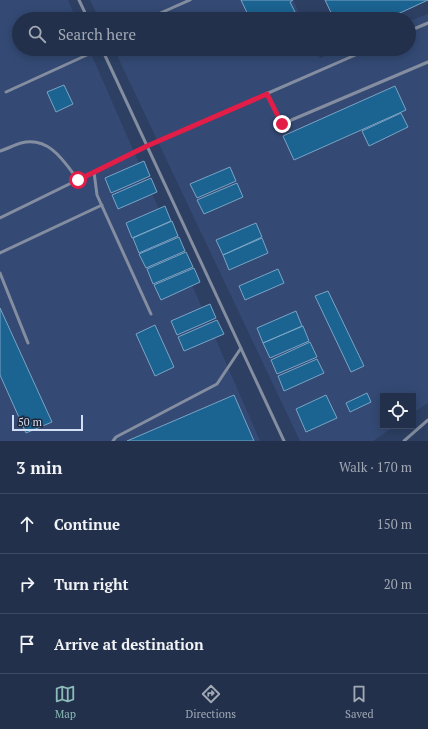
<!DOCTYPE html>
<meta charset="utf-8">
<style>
body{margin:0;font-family:"PT Serif",serif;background:#2e3c55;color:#f1f3f6}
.controls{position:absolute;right:12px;bottom:12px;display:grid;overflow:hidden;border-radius:0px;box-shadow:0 2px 10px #0003}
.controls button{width:36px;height:36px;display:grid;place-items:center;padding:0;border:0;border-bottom:1px solid #3f4b63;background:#22304b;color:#f1f3f6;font:20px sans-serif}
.scale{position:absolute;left:12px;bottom:10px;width:71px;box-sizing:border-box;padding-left:4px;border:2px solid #d1def4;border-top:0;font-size:11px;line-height:14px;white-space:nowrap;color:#d1def4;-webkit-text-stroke:3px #1f2738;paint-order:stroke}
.stop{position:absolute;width:12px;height:12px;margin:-9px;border:3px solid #e11d48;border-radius:50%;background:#fff}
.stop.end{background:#e11d48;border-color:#fff;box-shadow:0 1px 4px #0008}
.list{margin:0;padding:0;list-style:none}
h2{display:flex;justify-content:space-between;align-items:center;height:52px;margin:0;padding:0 16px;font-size:17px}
h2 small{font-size:13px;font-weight:400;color:#a2a9b5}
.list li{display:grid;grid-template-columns:26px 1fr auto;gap:12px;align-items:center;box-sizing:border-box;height:60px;padding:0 16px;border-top:1px solid #3f4b63}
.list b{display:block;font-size:15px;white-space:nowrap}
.list em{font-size:13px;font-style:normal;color:#a2a9b5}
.icon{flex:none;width:22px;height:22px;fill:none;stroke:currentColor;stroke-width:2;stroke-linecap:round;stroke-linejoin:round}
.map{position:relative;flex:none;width:428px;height:441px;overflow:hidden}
.search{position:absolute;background:#22304b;box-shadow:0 2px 10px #0003;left:12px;right:12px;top:12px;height:44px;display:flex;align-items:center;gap:10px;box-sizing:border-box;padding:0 14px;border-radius:22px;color:#a2a9b5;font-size:15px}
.sheet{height:232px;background:#22304b}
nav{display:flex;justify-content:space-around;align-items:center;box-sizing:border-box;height:56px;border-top:1px solid #3f4b63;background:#22304b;font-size:11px;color:#a2a9b5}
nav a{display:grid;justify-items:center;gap:2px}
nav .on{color:#8bbbb9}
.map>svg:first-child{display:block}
.built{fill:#344a74}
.building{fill:#1b6391;stroke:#7aa4c5}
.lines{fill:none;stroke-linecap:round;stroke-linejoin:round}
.service{stroke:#848ea0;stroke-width:3}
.route{stroke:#e11d48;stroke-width:5}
</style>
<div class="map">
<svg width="428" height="441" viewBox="0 0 428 441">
<rect width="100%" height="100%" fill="#2d4064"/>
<path class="built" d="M0 0H68L76 19H19V49H89L260 441H0Z
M90 0H293L302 19H99Z
M428 14V403L413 413V396H383V426H395L373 441H300L114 49H315L320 58 342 49H409V21Z"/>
<path class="building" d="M241 0H293L290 2 297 16 291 19H250Z
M325 0H428L387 19H334Z
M241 14 243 19H231Z
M175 49H187L177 54Z
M64 85 73 104 56 112 47 92Z
M395 86 406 110 294 160 283 136Z
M401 113 408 127 369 146 362 131Z
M144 161 150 176 111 193 105 178Z
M230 167 236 181 197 198 190 184Z
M151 178 157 192 118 209 112 195Z
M237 183 243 197 204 214 197 200Z
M165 206 171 221 132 238 126 223Z
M172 221 178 236 139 253 133 238Z
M256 223 262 237 223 255 216 240Z
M179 237 185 251 146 268 139 254Z
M262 238 268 253 229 270 223 255Z
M186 252 193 267 153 284 147 269Z
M194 268 200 282 161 300 154 285Z
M278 269 284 283 245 300 239 286Z
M328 291 364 366 351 372 315 296Z
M210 304 216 318 177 335 171 321Z
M0 308 52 422 26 433 0 375Z
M296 311 302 326 263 343 257 328Z
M217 320 224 334 184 351 178 337Z
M155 325 174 367 155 376 136 334Z
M303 326 309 341 270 358 263 343Z
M310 342 317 357 277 374 271 360Z
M317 359 324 373 284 391 278 376Z
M367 393 371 402 350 412 346 403Z
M234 395 254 441H127Z
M326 395 337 418 306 432 296 409Z"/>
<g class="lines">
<path class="service" d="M79 0 88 19
M147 19 190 0
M409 31 428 23
M102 49 284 441
M6 92 100 49
M267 93 282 124 428 62
M0 151C7 149 14 145 21 143 49 136 64 161 78 180
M94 172 97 195 151 314
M0 218 147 146 369 49
M0 253 102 205
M0 273 28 343
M113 441 116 437 217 384 241 348
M404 441 428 420"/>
</g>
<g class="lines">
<path class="route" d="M78 180 147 146 267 94 282 124"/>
</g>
</svg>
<div class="controls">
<button><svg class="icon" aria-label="locate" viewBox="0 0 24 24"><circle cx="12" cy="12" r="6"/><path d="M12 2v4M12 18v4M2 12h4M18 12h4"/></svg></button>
</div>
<div class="scale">50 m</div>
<div class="stop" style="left:78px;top:180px"></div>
<div class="stop end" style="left:282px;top:124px"></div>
<div class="search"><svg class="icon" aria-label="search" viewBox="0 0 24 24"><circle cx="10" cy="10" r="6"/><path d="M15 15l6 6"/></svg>Search here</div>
</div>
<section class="sheet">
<h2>3 min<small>Walk · 170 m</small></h2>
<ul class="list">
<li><svg class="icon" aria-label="ahead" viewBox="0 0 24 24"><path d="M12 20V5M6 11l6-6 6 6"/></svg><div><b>Continue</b></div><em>150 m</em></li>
<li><svg class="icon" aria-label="right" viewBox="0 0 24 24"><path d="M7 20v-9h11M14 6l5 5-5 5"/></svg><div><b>Turn right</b></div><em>20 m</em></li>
<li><svg class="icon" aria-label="arrive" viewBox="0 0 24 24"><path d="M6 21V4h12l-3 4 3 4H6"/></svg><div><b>Arrive at destination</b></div></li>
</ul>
</section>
<nav>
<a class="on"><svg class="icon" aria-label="map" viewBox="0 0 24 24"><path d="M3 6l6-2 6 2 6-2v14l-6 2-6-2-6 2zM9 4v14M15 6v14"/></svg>Map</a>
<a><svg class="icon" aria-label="directions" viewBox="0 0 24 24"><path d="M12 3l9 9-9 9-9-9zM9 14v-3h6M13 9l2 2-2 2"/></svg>Directions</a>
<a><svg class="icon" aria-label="saved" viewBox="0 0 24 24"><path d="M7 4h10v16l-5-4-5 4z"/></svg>Saved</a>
</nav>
